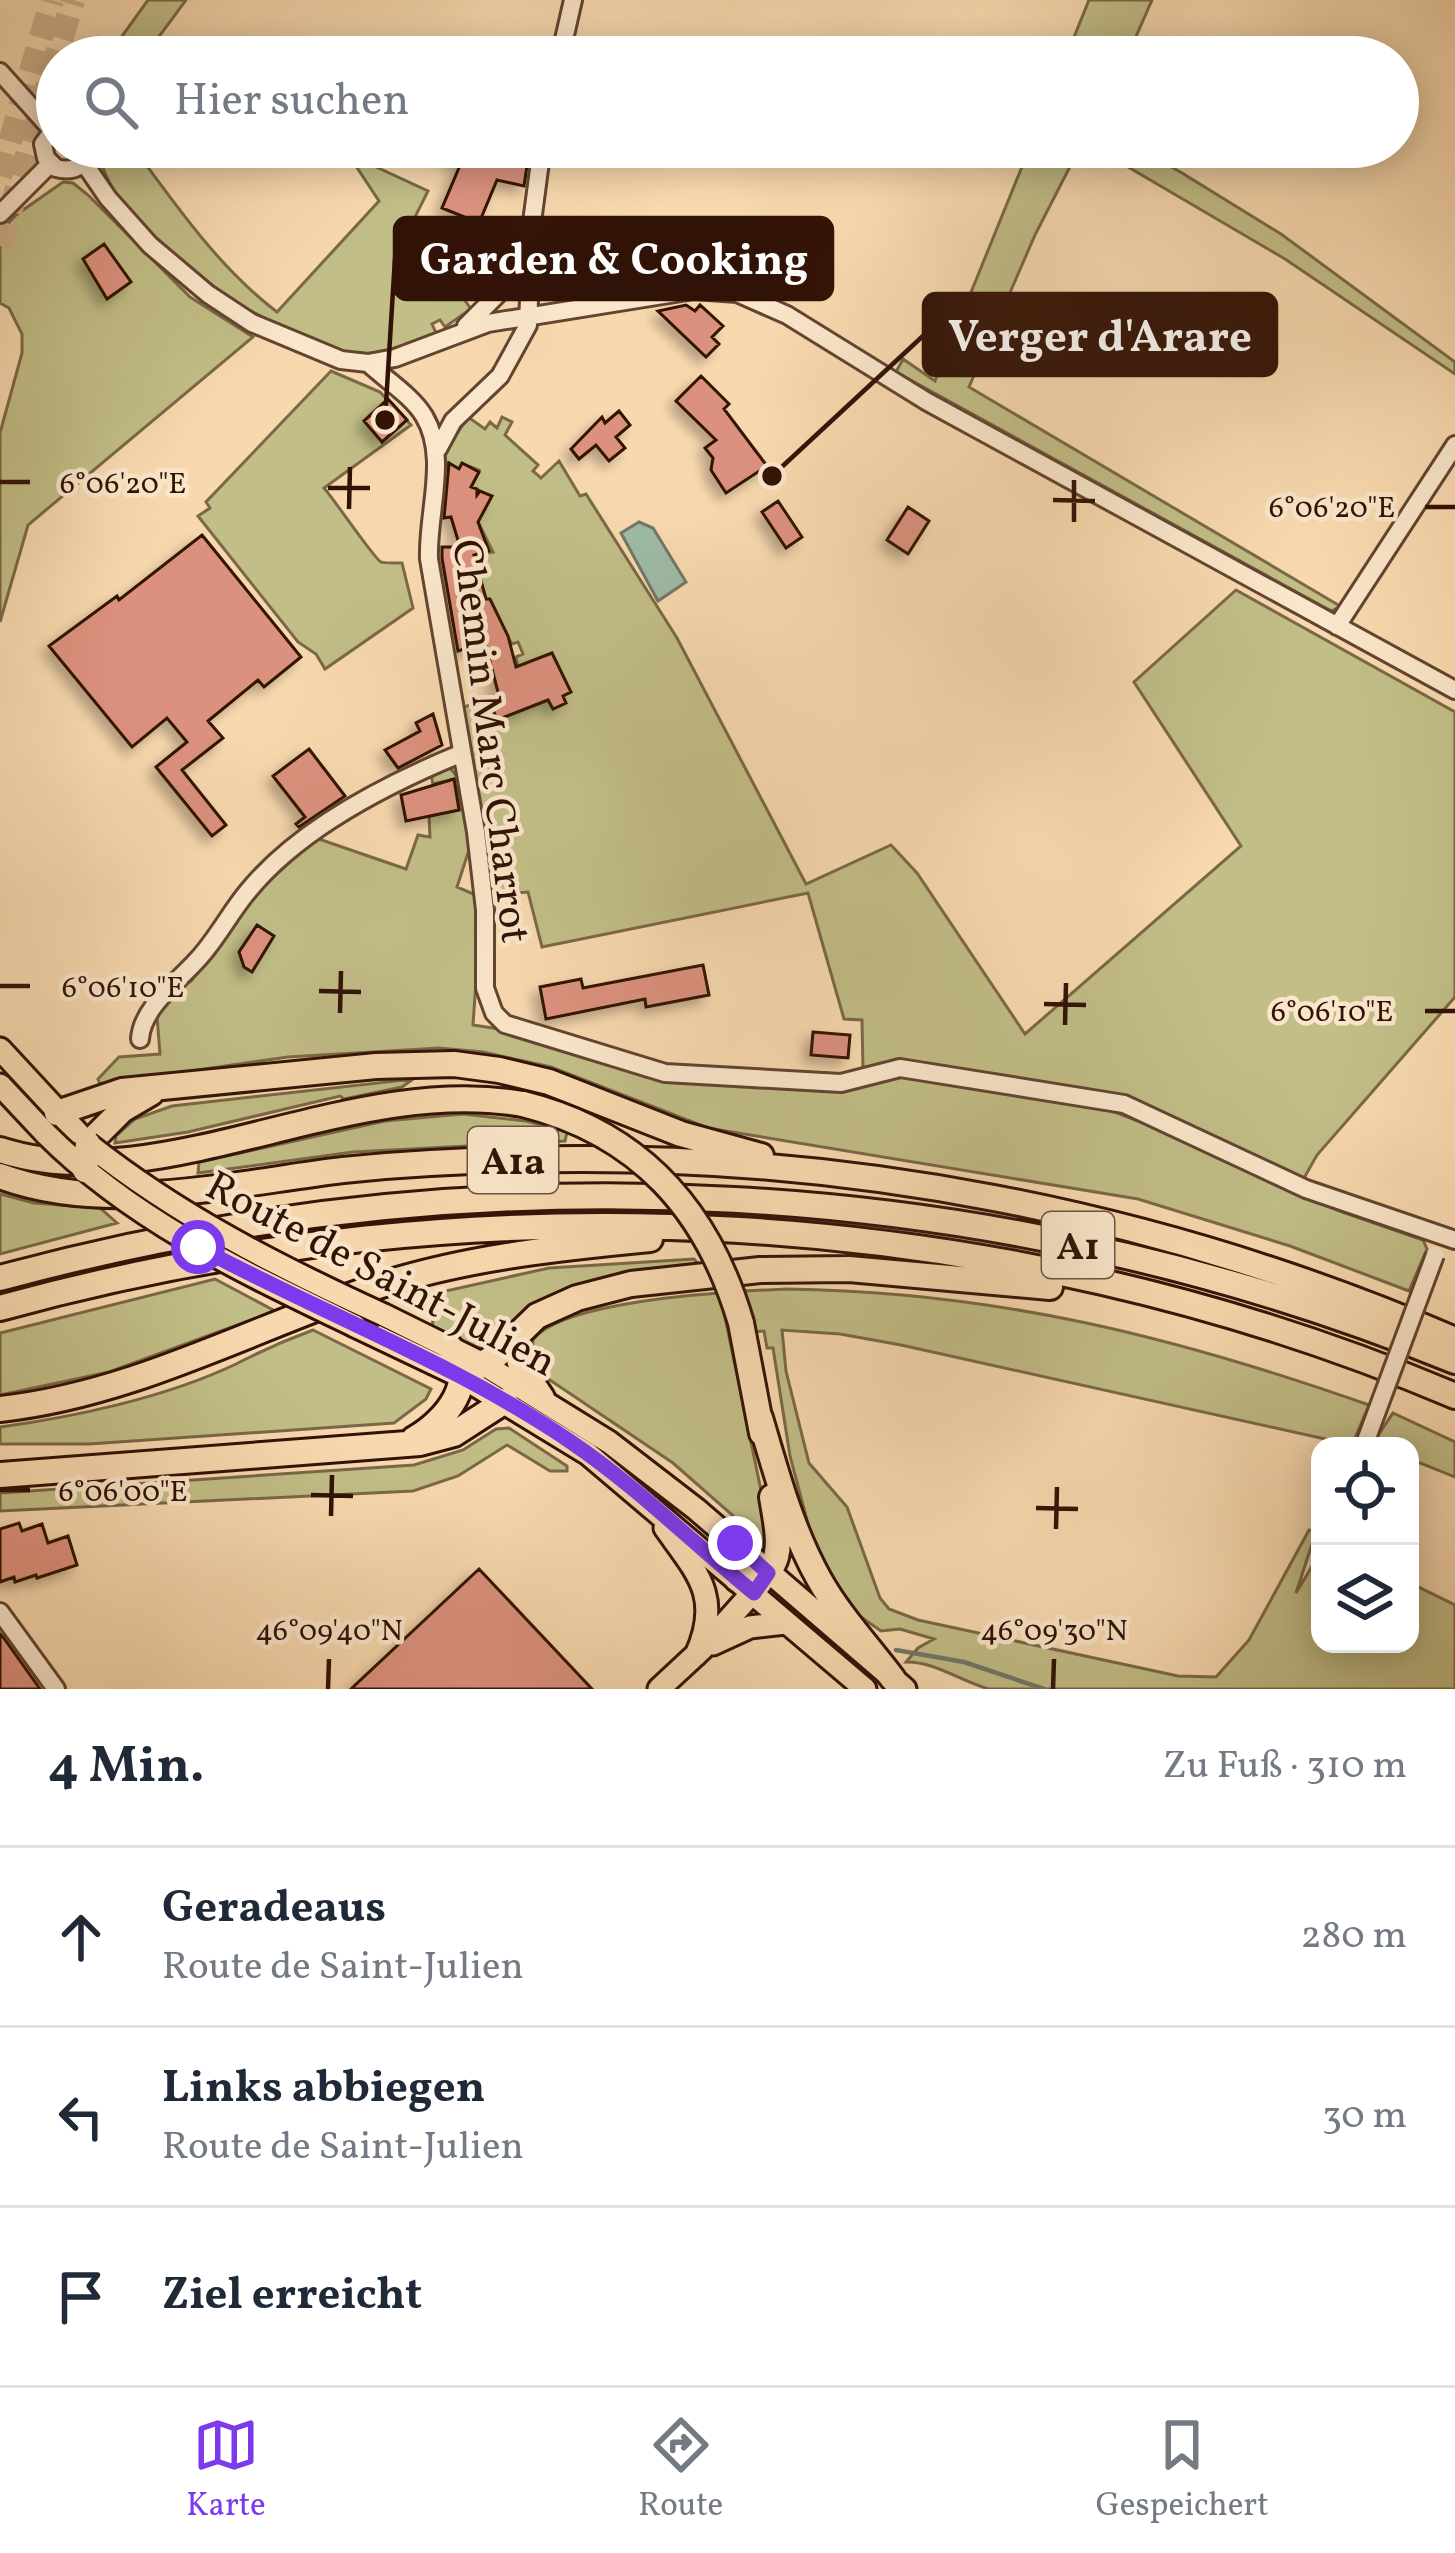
<!DOCTYPE html>
<html lang="de">
<meta charset="utf-8">
<style>
body{margin:0;font-family:Vollkorn,serif;background:#f6f6f7;color:#1f2937}
.controls{position:absolute;right:36px;bottom:36px;display:grid;overflow:hidden;border-radius:24px;box-shadow:0 6px 30px #0003}
.controls button{width:108px;height:108px;display:grid;place-items:center;padding:0;border:0;border-bottom:3px solid #e0e1e3;background:#fff;color:#1f2937;font:60px sans-serif}
.stop{position:absolute;width:36px;height:36px;margin:-27px;border:9px solid #7c3aed;border-radius:50%;background:#fff}
.stop.end{background:#7c3aed;border-color:#fff;box-shadow:0 3px 12px #0008}
.list{margin:0;padding:0;list-style:none}
h2{display:flex;justify-content:space-between;align-items:center;height:156px;margin:0;padding:0 48px;font-size:51px}
h2 small{font-size:39px;font-weight:400;color:#747a83}
.list li{display:grid;grid-template-columns:78px 1fr auto;gap:36px;align-items:center;box-sizing:border-box;height:180px;padding:0 48px;border-top:3px solid #e0e1e3}
.list b{display:block;font-size:45px;white-space:nowrap}
.list p{margin:0;font-size:39px;white-space:nowrap;color:#747a83}
.list em{font-size:39px;font-style:normal;color:#747a83}
.icon{flex:none;width:66px;height:66px;fill:none;stroke:currentColor;stroke-width:2;stroke-linecap:round;stroke-linejoin:round}
.map{position:relative;flex:none;width:1455px;height:1689px;overflow:hidden}
.search{position:absolute;background:#fff;box-shadow:0 6px 30px #0003;left:36px;right:36px;top:36px;height:132px;display:flex;align-items:center;gap:30px;box-sizing:border-box;padding:0 42px;border-radius:66px;color:#747a83;font-size:45px}
.sheet{height:696px;background:#fff}
nav{display:flex;justify-content:space-around;align-items:center;box-sizing:border-box;height:168px;border-top:3px solid #e0e1e3;background:#fff;font-size:33px;color:#747a83}
nav a{display:grid;justify-items:center;gap:6px}
nav .on{color:#7c3aed}
.map>svg:first-child{display:block}
.green{fill:#c2be87;stroke:#7a6846;stroke-width:3}
.water{fill:#9ebba7;stroke:#727767;stroke-width:3}
.lines{fill:none;stroke-linecap:round;stroke-linejoin:round}
.stream{stroke:#727767;stroke-width:4.5}
.building{fill:#dc917e;stroke:#311206;stroke-width:3;filter:url(#shadow)}
.highway-tunnel{stroke:#d0b18d;stroke-width:24;stroke-dasharray:24 12;stroke-linecap:butt}
.minor-casing{stroke:#634430;stroke-width:22}
.major-casing{stroke:#311206;stroke-width:27}
.highway-casing{stroke:#311206;stroke-width:30}
.minor{stroke:#fae6cb;stroke-width:16}
.major{stroke:#f8d9af;stroke-width:21}
.highway{stroke:#f8d9af;stroke-width:24}
.minor-bridge-casing{stroke:#634430;stroke-width:22;stroke-linecap:butt}
.major-bridge-casing{stroke:#311206;stroke-width:27;stroke-linecap:butt}
.highway-bridge-casing{stroke:#311206;stroke-width:30;stroke-linecap:butt}
.minor-bridge{stroke:#fae6cb;stroke-width:16}
.major-bridge{stroke:#f8d9af;stroke-width:21}
.highway-bridge{stroke:#f8d9af;stroke-width:24}
.route{stroke:#7c3aed;stroke-width:15}
.ticks{fill:none;stroke:#311206;stroke-width:4.5}
.labels{text-anchor:middle;stroke-width:9;stroke-linejoin:round;paint-order:stroke}
.shield{fill:#fae6cb;stroke:#6d5241;stroke-width:3}
.shield-label{font-size:39px;font-weight:bold;fill:#311206}
.street-label{font-size:42px;fill:#311206;stroke:#fae6cb}
.ticks-label{font-size:30px;text-anchor:middle;fill:#311206;stroke:#fae6cb;stroke-width:9;stroke-linejoin:round;paint-order:stroke}
.leader{fill:none;stroke:#311206;stroke-width:4.5}
.callout-dot{fill:#311206;stroke:#fae6cb;stroke-width:4.5}
.callout{fill:#311206;stroke:#311206;stroke-width:4.5}
.callout-label{font-size:45px;text-anchor:middle;font-weight:bold;fill:#fff}
</style>
<div class="map">
<svg width="1455" height="1689" viewBox="0 0 1455 1689">
<defs>
<filter id="shadow"><feDropShadow dx="-7" dy="7" stdDeviation="6" flood-color="#0004"/></filter>
</defs>
<rect width="100%" height="100%" fill="#f8d9af"/>
<filter id="stains"><feTurbulence type="fractalNoise" baseFrequency=".00167" numOctaves="4"/><feColorMatrix values="0 0 0 0 .2 0 0 0 0 .09 0 0 0 0 .02 0 0 0 .5 -.17"/></filter>
<radialGradient id="worn" r=".72"><stop offset=".6" stop-color="#630" stop-opacity="0"/><stop offset="1" stop-color="#630" stop-opacity=".3"/></radialGradient>
<path class="green" d="M148 0H186L144 57H107Z
M1089 0H1152L1127 57H1066Z
M97 147H133C176 205 218 267 277 312L379 201 356 166 361 160 428 191 411 225 471 309 445 327 440 320 432 324 436 333C409 344 376 358 346 353 331 350 316 342 302 336 228 305 113 232 97 147Z
M1030 147H1080L1035 235 969 387 1340 606 1332 611 1324 607 896 372 903 359 935 381Z
M1094 147H1137L1182 173 1281 234 1455 362V374L1285 259Z
M63 182 73 183 88 195 190 297 253 337 28 525 0 622V433L22 353V334L9 308 0 303V232L16 215Z
M331 371 380 392 411 425 324 488C334 499 375 560 381 562 383 563 401 563 402 563L413 608 325 669 316 654 298 642 198 516 210 508 206 502Z
M468 417 485 429 490 422 497 428 502 417 512 422 505 435 538 465 533 471 541 478 559 461 580 496 586 494 677 638 806 884 891 845 917 873 1025 1034 1241 846 1134 682 1236 590 1455 712V997L1317 1155 1304 1178 1150 1107 863 1070 862 1020 844 1019 808 893 542 947 528 892 492 895 461 708 509 692 518 667 516 657 523 654 518 642 512 644 485 600 474 555 493 552 478 522 463 517 478 490 471 487 479 470 463 464 459 469 448 463 443 470 446 450Z
M450 768 460 780 473 854 468 853 457 887 478 896 480 923 473 1025 519 1032 646 1077 834 1091 890 1076 925 1077 1104 1108 1175 1135 1337 1210 1423 1240 1427 1249 1409 1291 1290 1246 1138 1199 708 1128 551 1067 483 1052 439 1048 288 1057 100 1084 98 1079 119 1057 160 1054 157 1016 179 988 191 981 261 888 316 838 406 869 418 835 430 837 429 816 461 809 455 779 433 784 431 775Z
M413 1079 402 1087 344 1099 340 1096 188 1132 115 1143 116 1136 135 1119 172 1106Z
M463 1114 526 1121 567 1132 565 1141 353 1152 198 1173 199 1162 385 1121Z
M0 1194 34 1203 100 1208 117 1223 0 1254Z
M694 1259 702 1268 637 1275 484 1350 432 1327 434 1311 401 1301 549 1268Z
M215 1279 275 1311 109 1372 0 1395V1333Z
M787 1289C996 1292 1173 1336 1369 1405L1352 1445 901 1345 840 1334 782 1330 786 1371 809 1463 847 1507 880 1598 889 1609 918 1620 1178 1676 1216 1677 1249 1640 1309 1530 1316 1532 1296 1593 1320 1553V1644H1410V1583L1455 1605V1689H989C959 1681 937 1662 906 1662L918 1648 934 1639 900 1629 881 1631 844 1605 812 1539 790 1456 773 1348H767L764 1331 753 1332 744 1291Z
M720 1293 769 1529 763 1553 747 1528 673 1463 538 1372 532 1360 533 1340C556 1307 677 1296 720 1293Z
M313 1330 431 1389 426 1399 394 1423 89 1444H0V1427C75 1417 167 1397 236 1364 261 1351 286 1340 313 1330Z
M1393 1413 1455 1442V1477L1410 1459V1446H1371Z
M509 1428 567 1466V1471H550L507 1445 458 1476 413 1491 0 1511V1493L414 1465 463 1450 496 1429Z"/>
<path class="water" d="M639 522 653 528 686 582 658 601 621 533Z"/>
<g class="lines">
<path class="stream" d="M896 1650 964 1662 1044 1689"/>
</g>
<path class="building" d="M448 147H470L515 164 516 157 528 159 524 186 497 180 479 223 442 208 461 163 445 156Z
M104 244 131 282 107 299 83 259Z
M686 305 695 311 700 305 723 326 712 337 719 344 706 357 658 311Z
M701 376 729 404 724 409 767 466 726 493 711 470 713 458 705 448 716 440 676 401Z
M388 399 407 420 382 442 364 421Z
M619 411 630 425 616 437 625 448 609 461 596 445 579 459 571 449 602 417 605 423Z
M449 463 459 469 462 463 479 472 471 487 477 489V495L480 491 492 496 478 522 489 551 474 555 486 599H490L508 636 516 667 552 653 571 692 563 696 566 703 553 709 548 700 497 720 489 699 499 696 485 642 458 651 442 558V547H460L451 517 444 518Z
M778 501 802 537 786 548 762 512Z
M908 507 929 521 908 554 887 540Z
M202 535 301 657 264 687 258 680 208 721 223 738 182 770 226 825 212 836 156 767 187 742 167 718 132 747 49 646 117 596 119 600Z
M433 714 442 745 398 768 385 750 420 731 416 723Z
M309 749 345 796 299 827 296 824 305 817 273 776Z
M454 779 459 810 406 821 401 795Z
M257 925 274 936 252 972 244 967 239 952Z
M703 965 709 995 646 1007 645 999 546 1019 540 987 581 979 583 988Z
M813 1032 850 1035 848 1058 811 1055Z
M19 1523 22 1531 42 1524 48 1543 68 1536 77 1565 37 1578 36 1575 15 1582 14 1577 0 1582V1529Z
M479 1569 592 1689H351Z
M0 1634 3 1637 40 1689H0Z"/>
<g class="lines">
<path class="highway-tunnel" d="M0 176 52 0
M0 246 73 0"/>
<g class="minor-casing">
<path id="minor" d="M560 57 573 0
M0 72 51 129
M57 125 43 144 46 158 56 168C74 173 88 165 91 147
M84 163 108 198 150 245 208 294 252 323 341 360 368 363 395 358 488 323 694 290 737 293 787 315 926 401 1455 690
M0 214 50 164
M466 326 533 259
M368 363C385 379 412 396 424 416 449 457 427 513 429 559L476 832 485 910V988L494 1013 505 1024 665 1073 841 1083 900 1068 1124 1104 1306 1189 1455 1240
M438 449 453 421 500 376 528 325 532 222 542 147
M1337 626 1455 445
M140 1039C142 1007 179 981 199 958 218 937 231 911 249 890 300 828 387 784 460 754
M0 1612 56 1689"/>
</g>
<g class="major-casing">
<path id="major" d="M0 1049 88 1144
M0 1085 46 1134
M384 1315 483 1364 609 1442 696 1509 905 1689
M355 1326 462 1377 588 1454 865 1689
M665 1528C698 1574 722 1597 696 1655
M713 1644 750 1627 785 1623
M659 1689 702 1649 761 1583"/>
</g>
<g class="highway-casing">
<path id="highway" d="M57 1113 122 1091 376 1066 454 1064 499 1070 549 1082 681 1134 761 1156
M88 1144 122 1110 151 1093
M0 1150C160 1202 347 1073 523 1104
M0 1176C108 1216 233 1183 343 1170 400 1164 458 1161 515 1160 838 1150 1159 1212 1455 1340
M0 1278C481 1147 993 1173 1455 1361
M0 1308C477 1176 998 1202 1455 1396
M741 1323 762 1433
M514 1339 521 1367 542 1398
M462 1377 497 1355 537 1316 577 1298 631 1284 760 1270 849 1269 1050 1287
M0 1409C131 1395 249 1330 372 1288 462 1258 556 1248 650 1239
M760 1418C776 1472 791 1529 819 1579 839 1615 868 1646 893 1679
M414 1439C445 1422 481 1379 449 1346
M0 1475 420 1443 454 1434 505 1401
M737 1579C791 1580 778 1535 772 1497"/>
</g>
<use href="#minor" class="minor"/>
<use href="#major" class="major"/>
<use href="#highway" class="highway"/>
<g class="minor-bridge-casing">
<path id="minor-bridge" d="M1364 1446 1435 1255"/>
</g>
<g class="major-bridge-casing">
<path id="major-bridge" d="M46 1134C133 1221 245 1273 355 1326
M88 1144C179 1216 279 1267 384 1315"/>
</g>
<g class="highway-bridge-casing">
<path id="highway-bridge" d="M523 1104C640 1133 708 1210 741 1323
M85 1170 88 1144"/>
</g>
<use href="#minor-bridge" class="minor-bridge"/>
<use href="#major-bridge" class="major-bridge"/>
<use href="#highway-bridge" class="highway-bridge"/>
</g>
<g class="lines">
<path class="route" d="M198 1247C321 1313 455 1363 571 1442 636 1486 693 1543 754 1593L768 1573 735 1543"/>
</g>
<path class="ticks" d="M0 482H30M328 488H370M1053 500 1095 501M1425 507H1455M349 509 350 467M1074 522V480M0 986H30M319 991 361 992M1044 1004 1086 1005M1425 1011H1455M340 1013 341 971M1065 1025 1066 983M0 1490H30M311 1495 353 1496M1036 1508 1078 1509M331 1516 332 1475M1056 1529 1057 1487M328 1689 329 1659M1053 1689 1054 1659"/>
<g class="labels">
<g class="shield">
<rect x="468" y="1127" width="90" height="66" rx="9"/>
<rect x="1042" y="1212" width="72" height="66" rx="9"/>
</g>
<g class="shield-label">
<text x="513" y="1174">A1a</text>
<text x="1078" y="1259">A1</text>
</g>
<g class="street-label">
<text transform="translate(493 741) rotate(83)" y="15">Chemin Marc Charrot</text>
<text transform="translate(382 1272) rotate(28)" y="15">Route de Saint-Julien</text>
</g>
</g>
<g class="ticks-label">
<text x="123" y="493">6°06'20"E</text>
<text x="1332" y="517">6°06'20"E</text>
<text x="123" y="997">6°06'10"E</text>
<text x="1332" y="1021">6°06'10"E</text>
<text x="123" y="1501">6°06'00"E</text>
<text x="329" y="1640">46°09'40"N</text>
<text x="1054" y="1640">46°09'30"N</text>
</g>
<path class="leader" d="M385 420L395 258M772 476L924 335"/>
<g class="callout-dot">
<circle cx="385" cy="420" r="12"/>
<circle cx="772" cy="476" r="12"/>
</g>
<g class="callout">
<rect x="395" y="218" width="437" height="81" rx="12"/>
<rect x="924" y="294" width="352" height="81" rx="12"/>
</g>
<g class="callout-label">
<text x="614" y="274">Garden &amp; Cooking</text>
<text x="1100" y="351">Verger d'Arare</text>
</g>
<rect width="100%" height="100%" filter="url(#stains)"/>
<rect width="100%" height="100%" fill="url(#worn)"/>
</svg>
<div class="controls">
<button><svg class="icon" aria-label="locate" viewBox="0 0 24 24"><circle cx="12" cy="12" r="6"/><path d="M12 2v4M12 18v4M2 12h4M18 12h4"/></svg></button>
<button><svg class="icon" aria-label="layers" viewBox="0 0 24 24"><path d="M12 4l9 5-9 5-9-5zM3 14l9 5 9-5"/></svg></button>
</div>
<div class="stop" style="left:198px;top:1247px"></div>
<div class="stop end" style="left:735px;top:1543px"></div>
<div class="search"><svg class="icon" aria-label="search" viewBox="0 0 24 24"><circle cx="10" cy="10" r="6"/><path d="M15 15l6 6"/></svg>Hier suchen</div>
</div>
<section class="sheet">
<h2>4 Min.<small>Zu Fuß · 310 m</small></h2>
<ul class="list">
<li><svg class="icon" aria-label="ahead" viewBox="0 0 24 24"><path d="M12 20V5M6 11l6-6 6 6"/></svg><div><b>Geradeaus</b><p>Route de Saint-Julien</p></div><em>280 m</em></li>
<li><svg class="icon" aria-label="left" viewBox="0 0 24 24"><path d="M17 20v-9H6M10 6l-5 5 5 5"/></svg><div><b>Links abbiegen</b><p>Route de Saint-Julien</p></div><em>30 m</em></li>
<li><svg class="icon" aria-label="arrive" viewBox="0 0 24 24"><path d="M6 21V4h12l-3 4 3 4H6"/></svg><div><b>Ziel erreicht</b></div></li>
</ul>
</section>
<nav>
<a class="on"><svg class="icon" aria-label="map" viewBox="0 0 24 24"><path d="M3 6l6-2 6 2 6-2v14l-6 2-6-2-6 2zM9 4v14M15 6v14"/></svg>Karte</a>
<a><svg class="icon" aria-label="directions" viewBox="0 0 24 24"><path d="M12 3l9 9-9 9-9-9zM9 14v-3h6M13 9l2 2-2 2"/></svg>Route</a>
<a><svg class="icon" aria-label="saved" viewBox="0 0 24 24"><path d="M7 4h10v16l-5-4-5 4z"/></svg>Gespeichert</a>
</nav>
